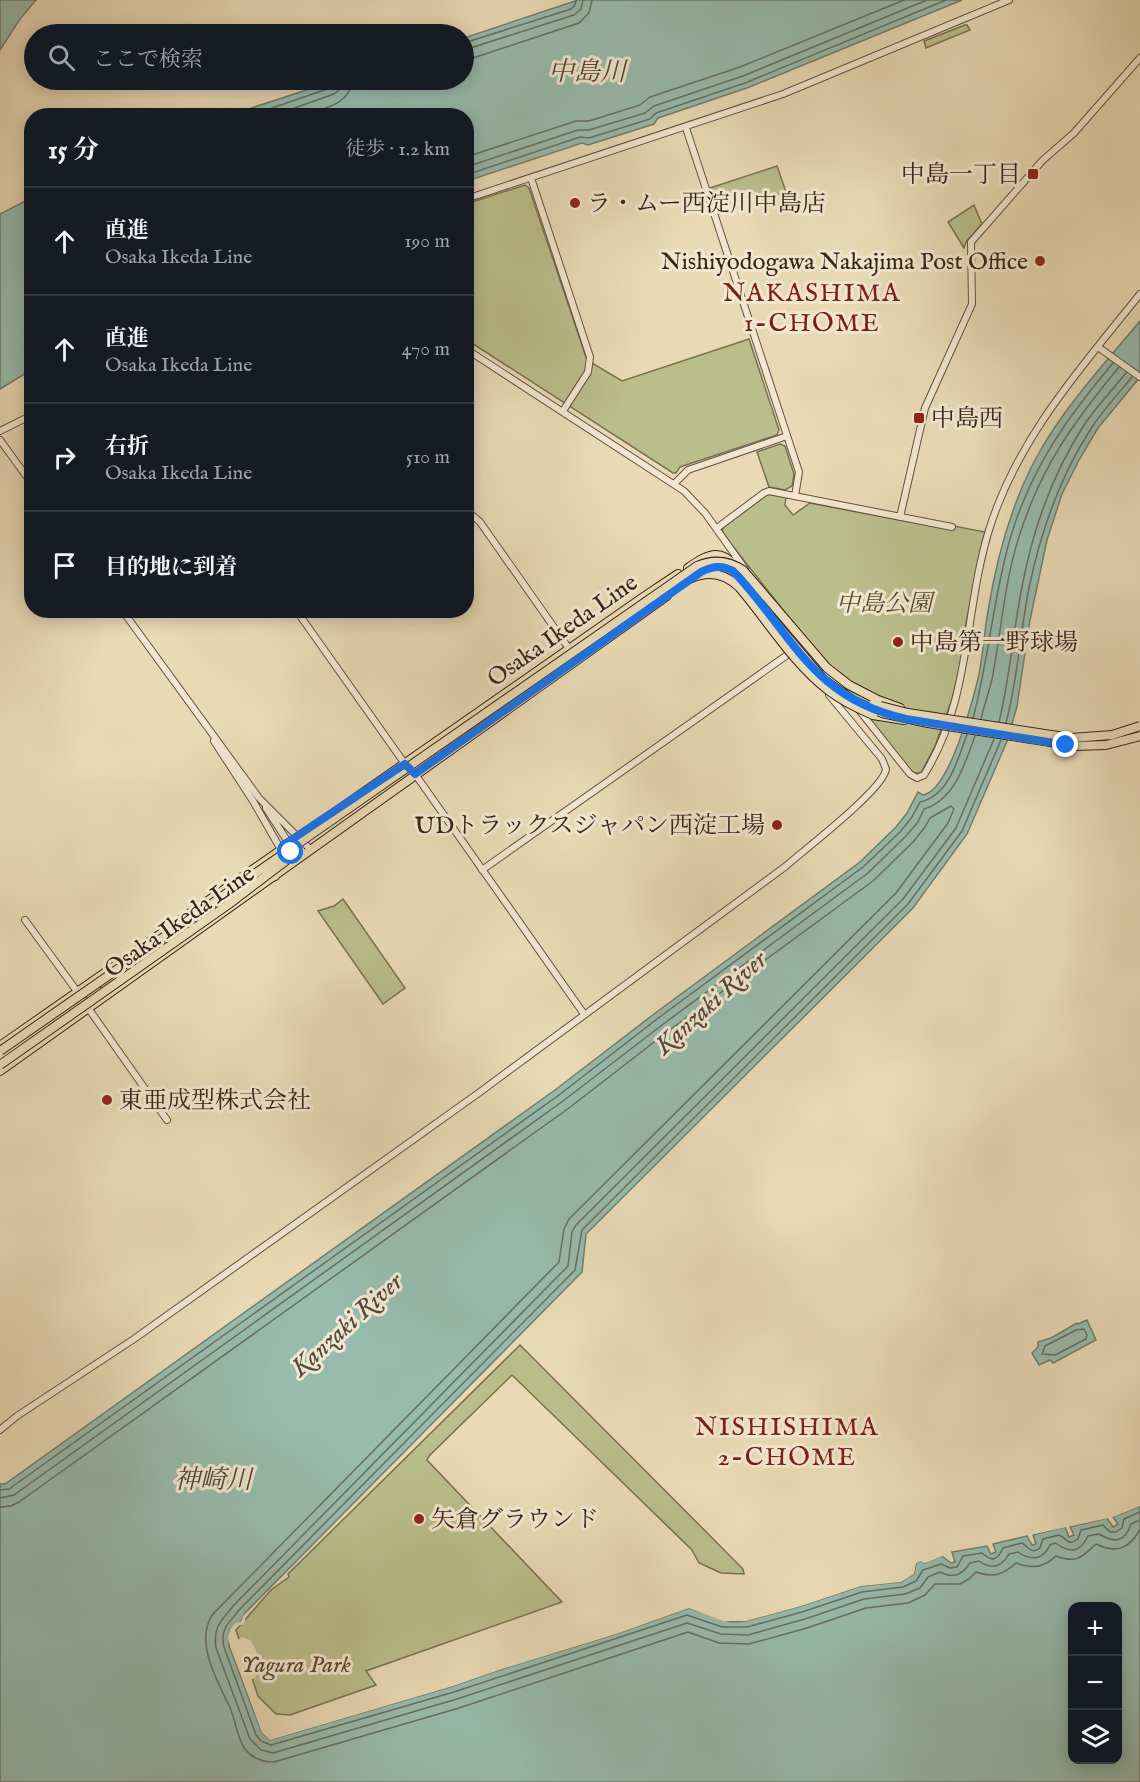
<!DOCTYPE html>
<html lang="ja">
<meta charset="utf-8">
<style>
body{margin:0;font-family:"IM FELL English","Noto Serif JP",serif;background:#242831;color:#f1f3f6}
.controls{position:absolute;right:18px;bottom:18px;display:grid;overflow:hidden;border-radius:12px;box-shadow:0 3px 15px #0003}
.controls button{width:54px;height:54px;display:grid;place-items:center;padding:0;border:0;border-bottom:2px solid #363941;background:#171b24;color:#f1f3f6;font:30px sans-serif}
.stop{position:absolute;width:18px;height:18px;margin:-14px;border:4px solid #1a73e8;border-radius:50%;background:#fff}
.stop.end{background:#1a73e8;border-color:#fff;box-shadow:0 2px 6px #0008}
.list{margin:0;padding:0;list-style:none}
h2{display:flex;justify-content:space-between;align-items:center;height:78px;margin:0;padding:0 24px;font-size:26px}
h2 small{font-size:20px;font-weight:400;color:#9ea1a6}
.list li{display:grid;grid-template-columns:39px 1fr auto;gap:18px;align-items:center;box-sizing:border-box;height:108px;padding:0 24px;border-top:2px solid #363941}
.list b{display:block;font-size:22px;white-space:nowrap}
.list p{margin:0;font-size:20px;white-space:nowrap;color:#9ea1a6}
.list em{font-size:20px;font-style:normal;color:#9ea1a6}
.icon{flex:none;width:33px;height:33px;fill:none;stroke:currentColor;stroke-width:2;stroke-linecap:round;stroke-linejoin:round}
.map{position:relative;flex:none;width:1140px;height:1782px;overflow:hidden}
.search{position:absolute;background:#171b24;box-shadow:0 3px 15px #0003;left:24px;top:24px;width:450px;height:66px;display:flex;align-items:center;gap:15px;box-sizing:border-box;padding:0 21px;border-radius:33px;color:#9ea1a6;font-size:22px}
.panel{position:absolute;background:#171b24;box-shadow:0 3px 15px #0003;left:24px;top:108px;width:450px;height:510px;border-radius:24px}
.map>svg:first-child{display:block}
.green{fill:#babe8b;stroke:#7a7052;stroke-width:1.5}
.water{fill:#97bbad;stroke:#727e71;stroke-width:1.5;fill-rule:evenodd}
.pier{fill:#e9dab5}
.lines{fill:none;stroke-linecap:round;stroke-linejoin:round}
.shore{stroke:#696e62;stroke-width:1.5}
.tertiary-casing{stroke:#66503f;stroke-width:8}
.primary-casing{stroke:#3b2218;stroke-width:10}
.motorway-casing{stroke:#3b2218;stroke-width:10}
.tertiary{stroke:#f1e7cf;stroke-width:6}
.primary{stroke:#e9dab5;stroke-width:8}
.motorway{stroke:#e9dab5;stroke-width:8}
.primary-bridge-casing{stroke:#3b2218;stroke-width:10;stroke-linecap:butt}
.motorway-bridge-casing{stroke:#3b2218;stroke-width:10;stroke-linecap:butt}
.primary-bridge{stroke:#e9dab5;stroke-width:8}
.motorway-bridge{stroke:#e9dab5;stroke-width:8}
.route{stroke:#1a73e8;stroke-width:8}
.poi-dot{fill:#8f2418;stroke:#f1e7cf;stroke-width:2}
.labels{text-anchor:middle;stroke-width:6;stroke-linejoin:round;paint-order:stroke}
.poi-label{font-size:24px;fill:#3b2218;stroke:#f1e7cf;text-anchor:start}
.park-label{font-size:24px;font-style:italic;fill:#5b4935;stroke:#f1e7cf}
.street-label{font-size:24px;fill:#3b2218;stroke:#f1e7cf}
.water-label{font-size:26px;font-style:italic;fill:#52483d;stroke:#f1e7cf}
.neighbourhood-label{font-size:26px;letter-spacing:1.5px;fill:#7a1f14;stroke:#f1e7cf}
</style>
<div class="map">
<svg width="1140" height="1782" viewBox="0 0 1140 1782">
<rect width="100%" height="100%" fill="#e9dab5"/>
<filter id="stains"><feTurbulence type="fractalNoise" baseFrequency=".00333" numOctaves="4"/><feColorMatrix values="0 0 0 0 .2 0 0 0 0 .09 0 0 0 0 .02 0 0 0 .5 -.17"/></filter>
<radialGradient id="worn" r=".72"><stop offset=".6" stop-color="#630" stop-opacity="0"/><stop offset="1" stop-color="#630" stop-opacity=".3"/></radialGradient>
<path class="green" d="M965 25H967L970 30 926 48 924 41Z
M777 166 786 192 719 214 710 188Z
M525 185 529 188 587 360 622 381 749 339 779 430 777 435 680 467 676 473H673L467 340 466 204Z
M974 205 982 224 966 242 964 248 948 222Z
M780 444 785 446 794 474 792 486 785 490 769 487 757 452Z
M768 494 786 497 785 505 793 515 810 503 953 530 954 526 985 532 966 623 961 662 952 699 935 746 921 773H912L731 544 722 531 724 527Z
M343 899 405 988 383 1004 318 911 334 906Z
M520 1345 743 1569 744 1574 721 1573 699 1563 692 1550 512 1375 429 1456 427 1460 562 1602 366 1671 376 1685 290 1715 276 1714 258 1696 236 1630 271 1590 289 1577 288 1574Z"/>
<path class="water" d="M0 0H36L20 19 0 50Z
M578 0H962L747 88 658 118 654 124 588 145 582 143 467 181 466 116 230 115 337 80H464V38Z
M31 198V370L0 389V214Z
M1140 321V377L1098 428 1079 460 1062 494 1047 540 1030 620 1017 706 1008 739 967 834 913 908 586 1234 582 1272 244 1614 241 1622 230 1629 229 1646 262 1733 270 1740 453 1686 499 1670 616 1634 689 1608 731 1622 746 1621 801 1606 861 1586 901 1582 914 1574 916 1563 921 1560 924 1563 942 1556 951 1563 955 1562 952 1552 987 1546 991 1554 996 1552 993 1544 1027 1536 1032 1545 1036 1544 1033 1535 1065 1527 1069 1537 1074 1535 1070 1527 1107 1518 1113 1527 1118 1524 1113 1517 1140 1506V1782H0V1484H5L555 1090 658 1011 860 862 896 827 907 813 918 792 923 795C949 791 972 703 978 679 983 657 984 634 988 611 997 556 1012 500 1040 451 1067 404 1105 363 1140 321ZM1072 1606H1118V1760H1072Z
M1087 1320 1096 1340 1053 1363 1050 1360 1039 1365 1032 1353 1038 1347V1342L1051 1338 1077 1323 1078 1324Z"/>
<path class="pier" d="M1140 1503V1506L1113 1517 1030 1535 1032 1532 1064 1524 1067 1526 1069 1524 1096 1517 1109 1515 1110 1517Z
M941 1553 945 1555 928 1562 924 1563 921 1561 916 1563 914 1574 901 1582 861 1586 801 1606 746 1621H723L689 1608 616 1634 499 1670 453 1686 270 1740 262 1733 228 1639 230 1629 236 1623 241 1622 244 1614 246 1616 244 1624 237 1626 233 1630 232 1645 265 1732 270 1736 281 1734 274 1733 271 1729V1725L276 1722 301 1718 306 1721 305 1727 322 1722 317 1717 321 1711 353 1701 363 1704V1709L361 1711 370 1709 427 1691 423 1689 421 1685 429 1679 464 1669 468 1672 465 1679 534 1657 538 1655 530 1654 529 1650 531 1646 569 1634H573L575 1637 572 1644 689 1605 724 1618H745L860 1583 907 1577 914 1570 915 1560 921 1557 924 1560H927Z
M242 1637 250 1640 256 1650 258 1673 255 1678 250 1680 245 1678 242 1664 235 1651 234 1643Z"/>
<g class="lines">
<path class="shore" d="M464 43 571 9 575 5 576 0
M464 50 574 15 581 9 583 0
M464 59 473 58 579 23 589 13 592 0
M249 116 330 88 334 85 335 80
M272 116 334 94 341 88 343 80
M300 116C320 109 351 106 352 80
M466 157 576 121H589L640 105 650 97 740 67 904 0
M466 167 578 130H589L645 113 654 106 743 76 927 0
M466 175 580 137 589 138 650 119 656 113 745 83 946 0
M973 718C989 659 993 598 1010 539 1031 468 1066 419 1113 363
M981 719C984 706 989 692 992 679 1001 633 1004 585 1018 540 1040 468 1072 424 1119 367
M999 722C1010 677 1013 632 1022 587 1033 528 1053 472 1086 422 1098 405 1113 389 1126 373
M1006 723C1018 678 1020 633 1029 588 1041 530 1060 476 1092 427 1104 409 1119 393 1132 377
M994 739 956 828 903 899 576 1225 572 1232 568 1266 234 1605C221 1621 213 1626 216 1648L250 1739 261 1750 273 1753 457 1699 687 1623 721 1634 748 1635 805 1619 864 1599 905 1594 920 1588 928 1577 940 1572C954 1579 962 1575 970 1563L979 1561C991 1570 1002 1567 1009 1554L1018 1552C1031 1561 1043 1560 1050 1545L1055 1543C1070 1553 1079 1554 1088 1536L1099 1534C1114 1543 1125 1543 1131 1524L1140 1520
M1001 740 962 831 908 904 582 1230 575 1270 239 1610C229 1624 220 1627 224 1647L256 1735 261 1741 271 1745 454 1692 687 1615 722 1627H747L802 1612 862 1592 903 1587 916 1581 923 1570 941 1564 950 1568 957 1567 963 1556 982 1553C992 1562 997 1561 1003 1548L1022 1543C1029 1547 1031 1555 1040 1548L1043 1539 1059 1535C1067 1538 1067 1547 1078 1539L1081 1530 1103 1525 1110 1532H1116L1122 1528 1124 1519 1140 1512
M1084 1329 1087 1335 1086 1339 1055 1355 1042 1354 1045 1346 1076 1330Z
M0 1490 9 1489 559 1095 661 1016 863 867 901 831 912 817 920 802C949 796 958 759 967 734
M0 1498 14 1495 563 1101 666 1022 868 873 906 836 918 822 924 809C955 800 965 763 975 736
M0 1507 11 1506 19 1502 569 1108 671 1029 873 881 913 842 925 827 930 818 951 806 954 809 948 823 896 893 569 1219 564 1229 559 1262 213 1614C193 1642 219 1683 231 1710 236 1723 237 1738 245 1749 252 1758 263 1762 274 1762L459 1708 688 1632 719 1643 749 1644 807 1628 866 1608 908 1603 925 1595 935 1584H960L969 1579 976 1572C993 1578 1003 1575 1016 1563 1032 1569 1043 1568 1056 1556 1077 1564 1082 1557 1096 1544 1117 1554 1128 1549 1140 1530"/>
<g class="tertiary-casing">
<path id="tertiary" d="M686 128 799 472 795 496
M531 178 590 357 588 372 563 411
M466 199 783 94 1009 0
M1098 347 1140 377
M466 349 684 491 705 513 745 569
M0 431 32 415
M0 440 32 484
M674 484 688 470 787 436
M466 510 480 522 577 660
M900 517 925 408 972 304 971 242 1043 160 1074 133 1140 58
M717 528 764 493 769 491 952 527
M122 610 259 798 310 849
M296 610 405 764 415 774 584 1014
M826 671 843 691
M859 710 910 774 917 778 924 775C971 700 964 612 989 530 1018 437 1081 368 1140 294
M214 741 253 801 280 848
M266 808 290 845
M482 870 790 653
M25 920 79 994
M86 1005 167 1120
M0 1430 17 1416 134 1339 480 1092 786 866C804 850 884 789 886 769L882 759 829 695"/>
</g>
<g class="primary-casing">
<path id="primary" d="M688 568C707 555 719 547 737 567
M696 575C726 554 738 576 755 598
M756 591 773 613
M0 1046C213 895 428 747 642 598L678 574
M0 1071 667 596"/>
</g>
<g class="motorway-casing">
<path id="motorway" d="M878 700 900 708
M873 715 904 720
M104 985 247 886 275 876
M0 1057 83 1000"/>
</g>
<use href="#tertiary" class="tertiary"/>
<use href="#primary" class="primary"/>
<use href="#motorway" class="motorway"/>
<g class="primary-bridge-casing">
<path id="primary-bridge" d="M770 616 823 679 854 701 882 713 928 723 1076 746 1106 745 1140 736
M873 704 908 713 1071 738 1112 735 1140 726"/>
</g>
<g class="motorway-bridge-casing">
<path id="motorway-bridge" d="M659 598C685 580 711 560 739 587 768 621 793 663 828 690 842 701 857 708 873 715
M0 1051 697 566C713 559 729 561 743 570L827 668 849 685 878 700
M0 1065 229 904 300 850"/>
</g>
<use href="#primary-bridge" class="primary-bridge"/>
<use href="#motorway-bridge" class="motorway-bridge"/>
</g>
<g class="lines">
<path class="route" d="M291 852 288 842 405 764 415 774 701 572C712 566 723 565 733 571 793 634 811 698 906 719L1066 745"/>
</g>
<g class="poi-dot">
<rect x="1027" y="168" width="12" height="12" rx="3"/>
<circle cx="575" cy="203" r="6"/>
<circle cx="1040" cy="261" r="6"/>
<rect x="913" y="412" width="12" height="12" rx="3"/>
<circle cx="898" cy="642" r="6"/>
<circle cx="777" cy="825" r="6"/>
<circle cx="107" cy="1100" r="6"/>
<circle cx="419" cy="1519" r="6"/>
</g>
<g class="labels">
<g class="poi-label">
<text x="1021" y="182" text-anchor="end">中島一丁目</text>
<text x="587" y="211">ラ・ムー西淀川中島店</text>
<text x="1028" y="269" text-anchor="end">Nishiyodogawa Nakajima Post Office</text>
<text x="931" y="426">中島西</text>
<text x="910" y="650">中島第一野球場</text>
<text x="765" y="833" text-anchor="end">UDトラックスジャパン西淀工場</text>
<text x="119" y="1108">東亜成型株式会社</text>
<text x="431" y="1527">矢倉グラウンド</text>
</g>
<g class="park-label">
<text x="884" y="611">中島公園</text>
<text x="296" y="1672">Yagura Park</text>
</g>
<g class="street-label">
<text transform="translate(562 630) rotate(-35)" y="8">Osaka Ikeda Line</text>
<text transform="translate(179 921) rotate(-35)" y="8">Osaka Ikeda Line</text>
</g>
<g class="water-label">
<text x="587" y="80">中島川</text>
<text transform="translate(710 1002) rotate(-42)" y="9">Kanzaki River</text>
<text transform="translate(346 1324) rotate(-42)" y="9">Kanzaki River</text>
<text x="213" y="1488">神崎川</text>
</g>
<g class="neighbourhood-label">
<text x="812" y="301">NAKASHIMA<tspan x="812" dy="30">1-CHOME</tspan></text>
<text x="787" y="1435">NISHISHIMA<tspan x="787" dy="30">2-CHOME</tspan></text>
</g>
</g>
<rect width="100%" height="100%" filter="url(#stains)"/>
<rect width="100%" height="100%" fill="url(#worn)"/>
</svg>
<div class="controls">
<button>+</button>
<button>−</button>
<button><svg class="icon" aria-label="layers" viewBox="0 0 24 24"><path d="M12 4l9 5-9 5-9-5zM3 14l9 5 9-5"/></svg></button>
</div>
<div class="stop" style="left:291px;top:852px"></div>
<div class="stop end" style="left:1066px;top:745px"></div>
<div class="search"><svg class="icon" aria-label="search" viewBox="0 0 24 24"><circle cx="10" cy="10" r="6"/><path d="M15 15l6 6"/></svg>ここで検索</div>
<section class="panel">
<h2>15 分<small>徒歩 · 1.2 km</small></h2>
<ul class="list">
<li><svg class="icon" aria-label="ahead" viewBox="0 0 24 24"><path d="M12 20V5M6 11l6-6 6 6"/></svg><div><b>直進</b><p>Osaka Ikeda Line</p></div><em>190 m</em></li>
<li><svg class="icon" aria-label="ahead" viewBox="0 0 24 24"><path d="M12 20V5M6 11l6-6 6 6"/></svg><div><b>直進</b><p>Osaka Ikeda Line</p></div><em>470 m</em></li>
<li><svg class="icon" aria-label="right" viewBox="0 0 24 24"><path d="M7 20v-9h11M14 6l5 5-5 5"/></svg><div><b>右折</b><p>Osaka Ikeda Line</p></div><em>510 m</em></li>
<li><svg class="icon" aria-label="arrive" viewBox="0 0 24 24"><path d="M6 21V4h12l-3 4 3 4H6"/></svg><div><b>目的地に到着</b></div></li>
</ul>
</section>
</div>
